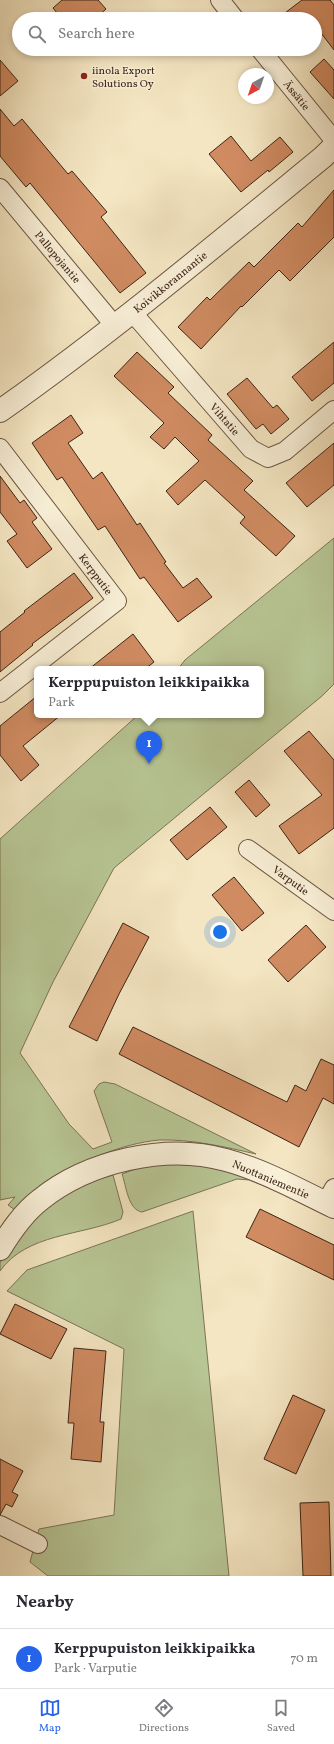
<!DOCTYPE html>
<meta charset="utf-8">
<style>
body{margin:0;font-family:Vollkorn,serif;background:#f2f2f3;color:#2b2b33}
.compass{position:absolute;left:238px;top:68px;width:36px;height:36px;border-radius:50%;background:#fff;box-shadow:0 2px 6px #0003;rotate:220deg}
.you{position:absolute;left:220px;top:932px;width:14px;height:14px;margin:-10px;border:3px solid #fff;border-radius:50%;background:#1a73e8;box-shadow:0 0 0 6px #1a73e833}
.badge{display:grid;place-items:center;width:26px;height:26px;border-radius:50%;background:#2563eb;color:#fff;font-size:13px;font-weight:700}
.pin{position:absolute;translate:-50% -33px;filter:drop-shadow(0 1px 2px #0008)}
.pin::after{content:'';position:absolute;top:21px;width:14px;height:12px;background:inherit;clip-path:polygon(0 0,100% 0,50% 100%)}
.popup{position:absolute;left:34px;top:666px;width:230px;height:52px;box-sizing:border-box;display:grid;place-content:center;border-radius:6px;background:#fff;filter:drop-shadow(0 1px 3px #0005);font-size:13px;white-space:nowrap;color:#7c7c81}
.popup b{font-size:15px;color:#2b2b33}
.popup::after{content:'';position:absolute;left:50%;top:100%;margin-left:-8px;border:8px solid transparent;border-top-color:#fff}
.list{margin:0;padding:0;list-style:none}
h2{display:flex;justify-content:space-between;align-items:center;height:52px;margin:0;padding:0 16px;font-size:17px}
h2 small{font-size:13px;font-weight:400;color:#7c7c81}
.list li{display:grid;grid-template-columns:26px 1fr auto;gap:12px;align-items:center;box-sizing:border-box;height:60px;padding:0 16px;border-top:1px solid #e1e1e2}
.list b{display:block;font-size:15px;white-space:nowrap}
.list p{margin:0;font-size:13px;white-space:nowrap;color:#7c7c81}
.list em{font-size:13px;font-style:normal;color:#7c7c81}
.icon{flex:none;width:22px;height:22px;fill:none;stroke:currentColor;stroke-width:2;stroke-linecap:round;stroke-linejoin:round}
.map{position:relative;flex:none;width:334px;height:1576px;overflow:hidden}
.search{position:absolute;background:#fff;box-shadow:0 2px 6px #0003;left:12px;right:12px;top:12px;height:44px;display:flex;align-items:center;gap:10px;box-sizing:border-box;padding:0 14px;border-radius:22px;color:#7c7c81;font-size:15px}
.sheet{height:112px;background:#fff}
nav{display:flex;justify-content:space-around;align-items:center;box-sizing:border-box;height:56px;border-top:1px solid #e1e1e2;background:#fff;font-size:11px;color:#7c7c81}
nav a{display:grid;justify-items:center;gap:2px}
nav .on{color:#2563eb}
.map>svg:first-child{display:block}
.green{fill:#b8c695;stroke:#7a7556}
.building{fill:#d08b61;stroke:#3d2416}
.lines{fill:none;stroke-linecap:round;stroke-linejoin:round}
.minor-casing{stroke:#6b5441;stroke-width:20}
.tertiary-casing{stroke:#6b5441;stroke-width:24}
.minor{stroke:#f8efd7;stroke-width:18}
.tertiary{stroke:#f8efd7;stroke-width:22}
.poi-dot{fill:#8f2418;stroke:#f8efd7;stroke-width:1.5}
.labels{text-anchor:middle;stroke-width:3;stroke-linejoin:round;paint-order:stroke}
.poi-label{font-size:11px;fill:#3d2416;stroke:#f8efd7;text-anchor:start}
.street-label{font-size:11px;fill:#3d2416;stroke:#f8efd7}
</style>
<div class="map">
<svg width="334" height="1576" viewBox="0 0 334 1576">
<rect width="100%" height="100%" fill="#f4e6c2"/>
<filter id="stains"><feTurbulence type="fractalNoise" baseFrequency=".005" numOctaves="4"/><feColorMatrix values="0 0 0 0 .2 0 0 0 0 .09 0 0 0 0 .02 0 0 0 .5 -.17"/></filter>
<radialGradient id="worn" r=".72"><stop offset=".6" stop-color="#630" stop-opacity="0"/><stop offset="1" stop-color="#630" stop-opacity=".3"/></radialGradient>
<path class="green" d="M334 538V684L322 696 114 868 53 982 20 1053 69 1124 93 1149 112 1142 94 1091 99 1084 104 1082 115 1084 256 1154C225 1147 192 1139 159 1140 139 1142 122 1147 103 1154 68 1167 39 1180 15 1210L8 1205 15 1197 0 1200V839L138 715H261V669H178L185 660Z
M161 1164 223 1166 284 1194 249 1180 237 1179 142 1212C128 1210 126 1185 122 1174L146 1165Z
M113 1175 123 1212 121 1219C81 1236 27 1233 0 1271V1263L3 1257 39 1213 83 1183Z
M193 1211 229 1576H48L30 1562 39 1529 114 1515 124 1349 7 1291 27 1270Z"/>
<path class="building" d="M62 0H98L106 9 95 19H62L53 8Z
M302 0H330L334 5V50L315 25V19H277Z
M324 59 334 70V99L310 72Z
M0 60 18 81 0 96Z
M0 109 14 126 22 119 68 174 72 171 107 212 101 217 146 273 120 293 30 183 26 187 0 156Z
M231 136 251 161 280 137 293 152 269 172 268 170 241 192 209 154Z
M334 190V237L290 281 279 270 242 307 241 306 201 349 178 327 207 297 210 300 249 262 254 267 298 223 302 227Z
M334 342V383L312 401 292 377Z
M137 352 174 387 168 393 212 435 208 440 253 481 244 490 295 536 276 556 240 523 245 517 205 480 178 505 166 491 199 461 175 437 164 449 150 437 164 423 114 376Z
M247 378 273 408 277 405 289 419 271 434 263 424 256 429 227 394Z
M71 415 83 433 68 443 93 479 102 472 137 525 140 523 166 562 164 563 183 588 197 578 212 597 178 622 144 577 140 579 105 526 98 530 62 477 57 480 32 443Z
M334 443V485L307 507 286 483Z
M0 476 20 503 24 500 37 518 32 522 52 549 27 568 7 541 17 534 0 512Z
M74 573 93 598 32 644 33 645 0 672V632L25 612 24 611Z
M133 634 154 662 145 669H89Z
M37 696V715H61L23 746 39 765 21 781 0 755V726Z
M309 731 334 760V828L299 854 279 826 322 795 284 751Z
M249 780 270 805 256 817 235 792Z
M210 807 227 827 187 860 170 840Z
M234 877 264 913 242 931 212 895Z
M123 923 149 937 119 994 97 1041 69 1027Z
M306 925 326 947 288 982 268 960Z
M133 1027 287 1102 295 1085 306 1091 321 1059 334 1065V1104L323 1098 299 1147 119 1054Z
M260 1209 334 1245V1280L246 1237Z
M15 1304 67 1329 51 1359 0 1334Z
M74 1348 106 1351 100 1422H104L101 1462 71 1459 74 1423H68Z
M293 1395 325 1410 296 1474 264 1459Z
M0 1459 23 1471 12 1492 18 1495 12 1507 6 1504 0 1515Z
M329 1502 331 1576H303L300 1503Z"/>
<g class="lines">
<g class="minor-casing">
<path id="minor" d="M220 0 235 19
M260 49 334 140
M0 188 115 326
M132 312 251 449 268 458 285 451 334 410
M0 448 117 601 0 693
M248 849 334 911
M326 1203 334 1188
M0 1525 38 1544"/>
</g>
<g class="tertiary-casing">
<path id="tertiary" d="M0 411C112 332 217 244 323 157L334 146
M0 1249C11 1231 23 1213 40 1200 88 1161 166 1143 226 1160 263 1170 299 1190 334 1207"/>
</g>
<use href="#minor" class="minor"/>
<use href="#tertiary" class="tertiary"/>
</g>
<circle class="poi-dot" cx="84" cy="76" r="4"/>
<g class="labels">
<g class="poi-label">
<text x="92" y="74">iinola Export<tspan x="92" dy="13">Solutions Oy</tspan></text>
</g>
<g class="street-label">
<text transform="translate(297 95) rotate(51)" y="4">Ässätie</text>
<text transform="translate(58 257) rotate(50)" y="4">Pallopojantie</text>
<text transform="translate(170 282) rotate(-39)" y="4">Koivikkorannantie</text>
<text transform="translate(225 419) rotate(49)" y="4">Vihtatie</text>
<text transform="translate(96 574) rotate(53)" y="4">Kerpputie</text>
<text transform="translate(291 880) rotate(36)" y="4">Varputie</text>
<text transform="translate(271 1179) rotate(23)" y="4">Nuottaniementie</text>
</g>
</g>
<rect width="100%" height="100%" filter="url(#stains)"/>
<rect width="100%" height="100%" fill="url(#worn)"/>
</svg>
<svg class="compass" viewBox="-18 -18 36 36"><path d="M0-13l5 13h-10z" fill="#e53935"/><path d="M0 13l5-13h-10z" fill="#7c7c81"/></svg>
<div class="you"></div>
<div class="pin badge" style="left:149px;top:764px">1</div>
<div class="popup"><b>Kerppupuiston leikkipaikka</b>Park</div>
<div class="search"><svg class="icon" aria-label="search" viewBox="0 0 24 24"><circle cx="10" cy="10" r="6"/><path d="M15 15l6 6"/></svg>Search here</div>
</div>
<section class="sheet">
<h2>Nearby<small></small></h2>
<ul class="list">
<li><span class="badge">1</span><div><b>Kerppupuiston leikkipaikka</b><p>Park · Varputie</p></div><em>70 m</em></li>
</ul>
</section>
<nav>
<a class="on"><svg class="icon" aria-label="map" viewBox="0 0 24 24"><path d="M3 6l6-2 6 2 6-2v14l-6 2-6-2-6 2zM9 4v14M15 6v14"/></svg>Map</a>
<a><svg class="icon" aria-label="directions" viewBox="0 0 24 24"><path d="M12 3l9 9-9 9-9-9zM9 14v-3h6M13 9l2 2-2 2"/></svg>Directions</a>
<a><svg class="icon" aria-label="saved" viewBox="0 0 24 24"><path d="M7 4h10v16l-5-4-5 4z"/></svg>Saved</a>
</nav>
